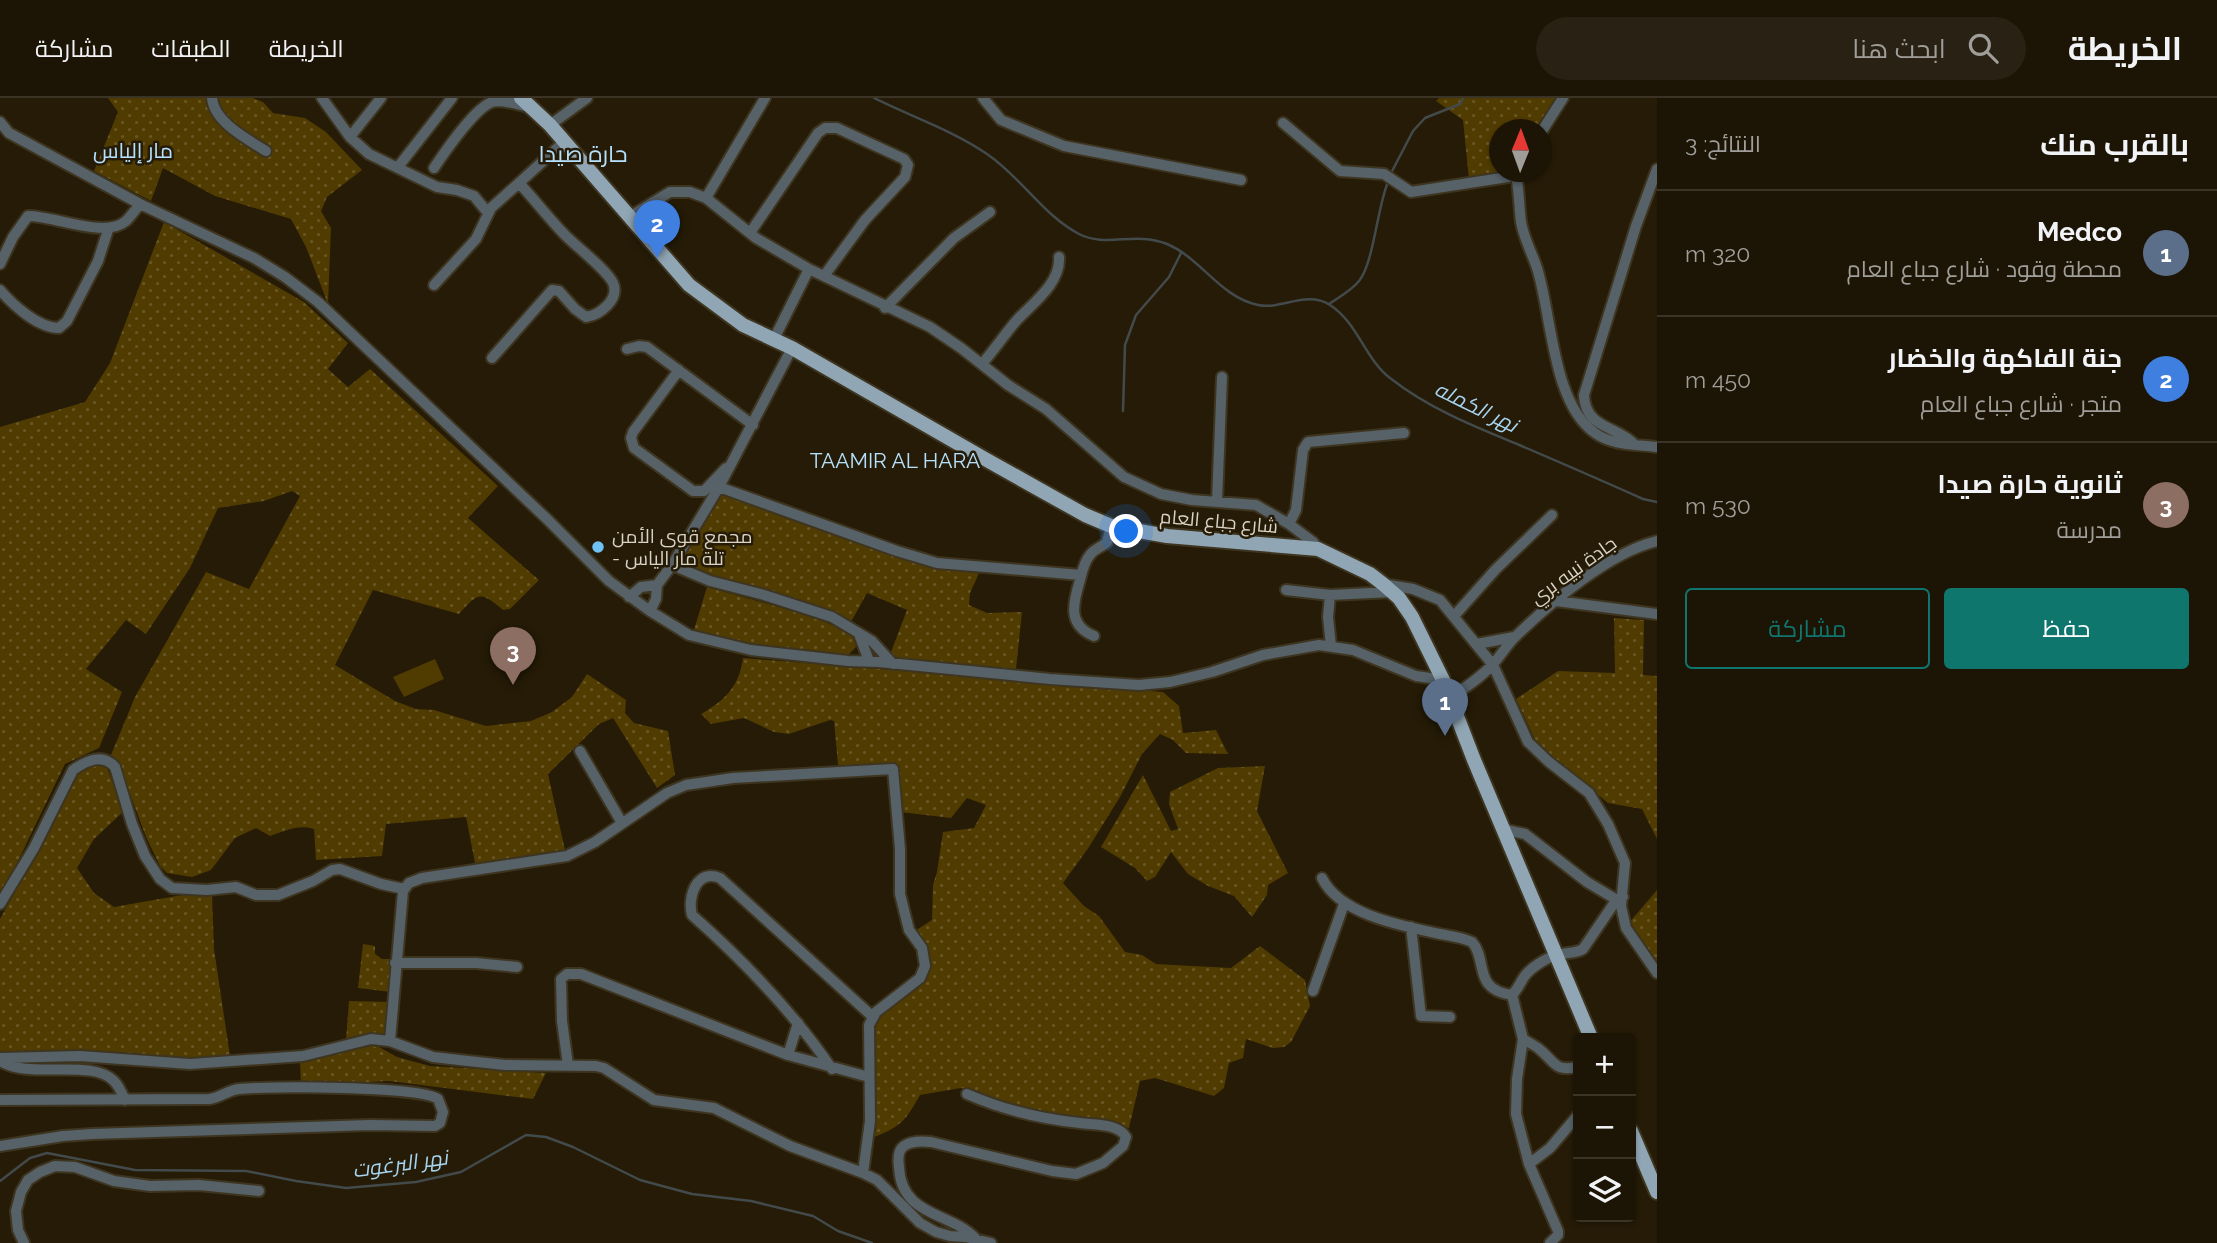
<!DOCTYPE html>
<html lang="ar">
<meta charset="utf-8">
<style>
body{margin:0;font-family:Raleway,Cairo,sans-serif;background:#292113;color:#f1f3f6;direction:rtl}
.controls{position:absolute;right:21px;bottom:21px;display:grid;overflow:hidden;border-radius:7px;box-shadow:0 2px 5px #0004}
.controls button{width:63px;height:63px;display:grid;place-items:center;padding:0;border:0;border-bottom:2px solid #3a3326;background:#1c1404;color:#f1f3f6;font:35px sans-serif}
.compass{position:absolute;left:1489px;top:21px;width:63px;height:63px;border-radius:50%;background:#1c1404;box-shadow:0 2px 5px #0004;rotate:1deg}
.you{position:absolute;left:1127px;top:434px;width:24px;height:24px;margin:-18px;border:5px solid #fff;border-radius:50%;background:#1a73e8;box-shadow:0 0 0 10px #1a73e833}
.badge{display:grid;place-items:center;width:46px;height:46px;border-radius:50%;background:#0f766e;color:#fff;font-size:23px;font-weight:700}
.pin{position:absolute;translate:-50% -58px;filter:drop-shadow(0 2px 4px #0008)}
.pin::after{content:'';position:absolute;top:37px;width:24px;height:21px;background:inherit;clip-path:polygon(0 0,100% 0,50% 100%)}
.list{margin:0;padding:0;list-style:none}
h2{display:flex;justify-content:space-between;align-items:center;height:91px;margin:0;padding:0 28px;font-size:30px}
h2 small{font-size:23px;font-weight:400;color:#a09e9a}
.list li{display:grid;grid-template-columns:46px 1fr auto;gap:21px;align-items:center;box-sizing:border-box;height:126px;padding:0 28px;border-top:2px solid #3a3326}
.list b{display:block;font-size:26px;white-space:nowrap}
.list p{margin:0;font-size:23px;white-space:nowrap;color:#a09e9a}
.list em{font-size:23px;font-style:normal;color:#a09e9a}
.actions{display:flex;gap:14px;padding:21px 28px}
.actions a{flex:1;padding:16px 0;border:2px solid #0f766e;border-radius:7px;text-align:center;font-size:24px;color:#0f766e}
.actions .main{background:#0f766e;color:#fff}
.icon{flex:none;width:38px;height:38px;fill:none;stroke:currentColor;stroke-width:2;stroke-linecap:round;stroke-linejoin:round}
.map{position:relative;flex:none;width:1657px;height:1145px;overflow:hidden;direction:ltr}
header{display:flex;align-items:center;gap:42px;box-sizing:border-box;height:98px;padding:0 35px;background:#1c1404;border-bottom:2px solid #3a3326}
header strong{font-size:33px}
nav{display:flex;gap:38px;margin-inline-start:auto;font-size:24px}
.search{width:490px;height:63px;background:#292113;display:flex;align-items:center;gap:18px;box-sizing:border-box;padding:0 24px;border-radius:38px;color:#a09e9a;font-size:26px}
main{display:flex}
aside{flex:1;background:#1c1404}
.map>svg:first-child{display:block}
.grass{fill:url(#grass-dots)}
.pitch{fill:#503b01}
.lines{fill:none;stroke-linecap:round;stroke-linejoin:round}
.stream{stroke:#434a4c;stroke-width:2.5}
.minor-casing{stroke:#3e3521;stroke-width:14}
.major-casing{stroke:#3e3521;stroke-width:18}
.minor{stroke:#566168;stroke-width:10}
.major{stroke:#90a6b4;stroke-width:14}
.poi-dot{fill:#6fc2f4;stroke:#251b06;stroke-width:2.5}
.labels{text-anchor:middle;stroke-width:5;stroke-linejoin:round;paint-order:stroke}
.street-label{font-size:19px;fill:#d9d3c6;stroke:#251b06}
.poi-label{font-size:19px;fill:#d9d3c6;stroke:#251b06;text-anchor:start}
.neighbourhood-label{font-size:21px;fill:#b5e1fd;stroke:#251b06}
.water-label{font-size:21px;font-style:italic;fill:#a6d4f1;stroke:#251b06}
.quarter-label{font-size:23px;fill:#b5e1fd;stroke:#251b06}
</style>
<header>
<strong>الخريطة</strong>
<div class="search"><svg class="icon" aria-label="search" viewBox="0 0 24 24"><circle cx="10" cy="10" r="6"/><path d="M15 15l6 6"/></svg>ابحث هنا</div>
<nav><a>الخريطة</a><a>الطبقات</a><a>مشاركة</a></nav>
</header>
<main>
<aside>
<h2>بالقرب منك<small>النتائج: 3</small></h2>
<ul class="list">
<li><span class="badge" style="background:#5c6f8a">1</span><div><b>Medco</b><p>محطة وقود · شارع جباع العام</p></div><em>320 m</em></li>
<li><span class="badge" style="background:#3f7fe0">2</span><div><b>جنة الفاكهة والخضار</b><p>متجر · شارع جباع العام</p></div><em>450 m</em></li>
<li><span class="badge" style="background:#8d6e63">3</span><div><b>ثانوية حارة صيدا</b><p>مدرسة</p></div><em>530 m</em></li>
</ul>
<div class="actions"><a class="main">حفظ</a><a>مشاركة</a></div>
</aside>
<div class="map">
<svg width="1657" height="1145" viewBox="0 0 1657 1145">
<defs>
<pattern id="grass-dots" width="8" height="8" patternUnits="userSpaceOnUse" patternTransform="scale(1.75)"><rect width="8" height="8" fill="#503b01"/><path d="M2 2h.1M6 6h.1" fill="none" stroke="#695625" stroke-width="1.8" stroke-linecap="round"/></pattern>
</defs>
<rect width="100%" height="100%" fill="#251b06"/>
<path class="grass" d="M108 0H253L263 4 273 15 305 20 326 34 362 72 327 99 321 113 331 130 328 206 306 149 291 121 215 98 163 70 151 103 94 73 118 14Z
M1439 0H1556L1535 31 1500 32V74H1509L1469 82 1463 22 1436 3Z
M164 124 304 204 348 245 328 271 348 289 370 271 498 388 468 420 539 482 510 511 503 512C480 493 479 494 459 516L373 492 335 567 395 603 416 611 434 612 486 628 531 623 552 614 572 599 587 576 626 602 625 615 634 625 668 633 675 677 657 690 613 620 599 626 548 676 565 752 561 755 475 765 466 719 386 726 382 758 316 762 314 731C299 726 285 733 270 738L256 730 235 740 211 772 192 779 167 775 160 768 146 739 120 669 111 657 135 599 206 474 249 491 300 398 292 393 264 403 218 410 190 470 146 536 126 522 86 571 122 594 99 650 65 666 0 800V329L85 304 110 265Z
M722 394 931 470 980 473 970 495 969 507 987 515 1022 514 1016 571 898 564 891 554 907 512 867 495 851 524C832 516 814 506 795 500 773 493 692 479 681 463Z
M707 489C731 496 841 524 853 538 856 542 855 544 856 549L846 559 744 548 693 535Z
M1614 520 1644 522 1643 577 1657 578V741L1642 711 1608 705 1538 648 1516 601 1558 573 1615 575Z
M743 560 1163 594 1179 608 1183 635 1216 632 1228 656 1186 655 1173 642 1160 636 1142 656 1120 699 1089 749 1063 785 1084 808 1099 818 1125 854 1142 857 1156 866 1231 870 1260 848 1305 882 1310 908 1291 944 1284 949 1273 950 1246 941 1243 960 1229 965 1224 990 1214 998 1155 980 1140 983 1129 1030 1021 1010 961 990 920 997C906 1022 901 1029 874 1039L875 956 872 934 875 923 891 905 921 885 929 861 927 850 915 833 932 822 933 787 937 774 943 734 974 730 986 707 967 700 951 720 900 714 897 668 838 667 834 623 830 622 789 636 774 634 744 620 711 626 701 616C725 602 739 589 743 560Z
M90 667H100L107 670 124 713 94 741 77 770 94 795 114 809 182 797H212L214 851 230 958 175 962 0 954V821L53 725 74 680 82 671Z
M1265 668 1257 713 1288 775 1268 787 1267 797 1252 819 1234 798 1208 788 1188 776 1171 754 1155 779 1147 783 1135 770 1101 749 1143 677 1171 733 1178 731 1169 706 1170 694 1218 670Z
M1657 792V864L1628 826Z
M363 846 375 848V856L382 861H393L391 894 358 890Z
M349 903 390 904 387 937 346 942Z
M371 948 379 949 397 959 430 968 546 975 533 1001 389 983 301 987 300 963 343 951Z"/>
<path class="pitch" d="M435 561 444 581 404 599 393 579Z"/>
<g class="lines">
<path class="stream" d="M874 0C912 19 952 32 987 56 1021 79 1043 117 1079 136 1106 150 1135 133 1167 146 1201 160 1220 199 1258 207 1282 212 1306 192 1330 207 1358 225 1365 261 1390 280 1428 310 1473 328 1517 346 1559 364 1601 382 1643 401L1657 404
M1390 77 1413 33 1425 20 1460 6 1463 0
M1329 206C1339 199 1351 193 1359 183 1374 164 1377 110 1388 84
M1123 313 1125 247 1136 217 1169 179 1181 155
M0 1083 30 1060 47 1055 135 1072 246 1073 296 1083 346 1090 416 1084 461 1074 526 1037 546 1039 573 1049 640 1082 692 1096 751 1103 813 1118 838 1133 872 1145"/>
<g class="minor-casing">
<path id="minor" d="M212 0C214 24 247 41 266 53
M322 0 350 39 369 56 437 89 457 92 474 98 488 115
M983 0 1001 22 1064 48 1241 82
M0 24 9 35 140 106 254 160 285 179 318 204 547 421 609 483 650 513 689 537 751 552 848 563 879 564 1050 581 1139 587 1170 584 1212 574 1263 557 1319 547 1353 552 1416 578 1443 582
M1283 25 1340 73 1384 76 1411 94 1508 79 1518 74
M550 27 587 0
M1542 33 1563 0
M350 39 381 0
M398 69 452 0
M434 70C444 55 475 10 492 4 502 1 519 7 530 9
M1516 76C1519 92 1519 108 1521 124 1524 141 1532 155 1537 170 1552 217 1552 305 1595 335 1613 348 1635 346 1657 349
M706 100 765 0
M629 119 670 94H690L706 100 756 140 809 171 930 229 961 250 1008 287 1046 311 1124 379 1161 396 1192 402 1256 407 1289 426 1313 444 1318 451
M750 135 818 35 825 30H837L904 61 908 67 905 79 865 122 824 178
M0 166 13 139 28 118C56 118 105 141 126 123 131 118 136 111 140 106
M434 187 476 141 491 110 519 85
M0 192C13 207 38 230 59 230L67 223 98 163 108 132
M885 210 954 140 990 114
M774 241 809 171
M627 251 639 248 647 249 753 327
M492 260 552 192 559 193 575 211 586 219C600 217 620 201 613 185 608 173 577 149 566 138 549 121 535 102 519 85L564 44
M982 266C994 252 1005 236 1017 222 1033 205 1061 185 1059 159
M679 272 633 334 631 340 634 350 693 393H704L726 370
M1633 345C1616 328 1585 330 1584 297L1636 128 1657 71
M719 389 897 453 937 465 1081 477
M1217 403 1222 279
M1289 426 1296 412 1303 352 1308 344 1404 335
M672 467 710 483 764 497 832 519 872 543 893 566
M1383 486 1413 491 1440 502 1493 567 1528 644 1549 664 1589 695 1608 726 1625 765 1621 808 1626 830 1657 875
M1286 492 1330 497
M629 499 641 489 657 487
M1556 503 1657 516
M650 513 656 501 657 487 672 467 719 389 792 250
M1455 517 1496 471 1552 417
M859 536 869 563
M1094 538C1067 527 1073 505 1080 482 1082 474 1084 464 1090 457 1094 451 1102 449 1107 444L1111 428
M1477 546 1514 539
M1331 548 1328 519 1330 497 1392 494
M1450 600C1465 590 1480 580 1492 567 1501 558 1507 546 1516 538 1551 504 1610 454 1657 443
M580 653 622 725
M1502 731 1525 736 1587 784 1617 802
M1322 780C1340 817 1403 828 1440 836 1450 838 1462 839 1472 844 1488 861 1472 892 1512 897 1518 891 1520 885 1524 879 1530 870 1546 860 1557 857 1566 854 1575 856 1583 851L1615 804 1623 799
M0 806 34 750 73 672C87 662 103 655 115 669L132 726 145 758 160 781 172 790 207 792 236 789 256 797H278L313 783 332 772 340 771 381 786 404 791
M1411 829 1421 918 1450 919
M395 865H476L517 869
M1313 893 1344 806
M1512 897 1523 941 1517 981 1516 1016 1529 1066 1558 1133V1137L1550 1145
M1523 941C1528 944 1534 947 1538 950 1556 964 1553 974 1578 969
M390 943 403 793 409 785 422 780 567 758 595 744 667 695 686 687 733 680 893 671 900 751V796L909 832 922 850 925 868 920 880 876 914 869 927 870 1023 863 1075
M788 957 798 925
M0 960 80 958 190 966 303 958 371 941 390 943 433 959 468 963 505 967 596 968 604 970 654 1002 714 1010 790 1048 863 1075 877 1082 920 1125 936 1134 950 1138 966 1139 991 1145
M0 963C29 982 92 960 114 983 119 988 122 995 125 1002
M568 967 562 923 561 881 567 876H581L788 957 869 979
M832 971C793 914 744 863 692 817 687 799 697 770 720 780L873 919
M967 996C1001 1011 1042 1021 1080 1025 1094 1027 1118 1025 1126 1039L1123 1048 1103 1065 1076 1076 1052 1073 931 1044C922 1043 911 1043 904 1048 898 1052 898 1062 899 1069 901 1119 951 1114 975 1140
M0 1002 209 1001C220 1000 228 992 239 991 268 988 420 988 438 1001L443 1014 440 1025 435 1028 370 1027 92 1036 63 1038 0 1048
M1529 1066 1550 1050 1578 1017
M24 1145 18 1132 16 1113 21 1094 28 1082 40 1074 55 1068 75 1069 114 1083 150 1088 199 1087 259 1093"/>
</g>
<g class="major-casing">
<path id="major" d="M521 0 550 27 689 187 743 227 792 250 985 361 1085 417 1111 428 1167 438 1318 451 1370 476 1383 486 1399 500 1412 519 1443 582 1474 662 1591 940
M1631 1033 1657 1094"/>
</g>
<use href="#minor" class="minor"/>
<use href="#major" class="major"/>
</g>
<circle class="poi-dot" cx="598" cy="449" r="7"/>
<g class="labels">
<g class="street-label">
<text transform="translate(1219 423) rotate(5)" y="7">شارع جباع العام</text>
<text transform="translate(1573 472) rotate(-36)" y="7">جادة نبيه بري</text>
</g>
<g class="poi-label">
<text x="612" y="445">مجمع قوى الأمن<tspan x="612" dy="22">- تلة مار الياس</tspan></text>
</g>
<g class="neighbourhood-label">
<text x="133" y="60">مار إلياس</text>
<text x="895" y="370">TAAMIR AL HARA</text>
</g>
<g class="water-label">
<text transform="translate(1476 309) rotate(26)" y="7">نهر الكمله</text>
<text transform="translate(400 1066) rotate(-8)" y="7">نهر البرغوت</text>
</g>
<g class="quarter-label">
<text x="583" y="64">حارة صيدا</text>
</g>
</g>
</svg>
<div class="controls">
<button>+</button>
<button>−</button>
<button><svg class="icon" aria-label="layers" viewBox="0 0 24 24"><path d="M12 4l9 5-9 5-9-5zM3 14l9 5 9-5"/></svg></button>
</div>
<svg class="compass" viewBox="-18 -18 36 36"><path d="M0-13l5 13h-10z" fill="#e53935"/><path d="M0 13l5-13h-10z" fill="#a09e9a"/></svg>
<div class="you"></div>
<div class="pin badge" style="left:1445px;top:638px;background:#5c6f8a">1</div>
<div class="pin badge" style="left:657px;top:160px;background:#3f7fe0">2</div>
<div class="pin badge" style="left:513px;top:587px;background:#8d6e63">3</div>
</div>
</main>
